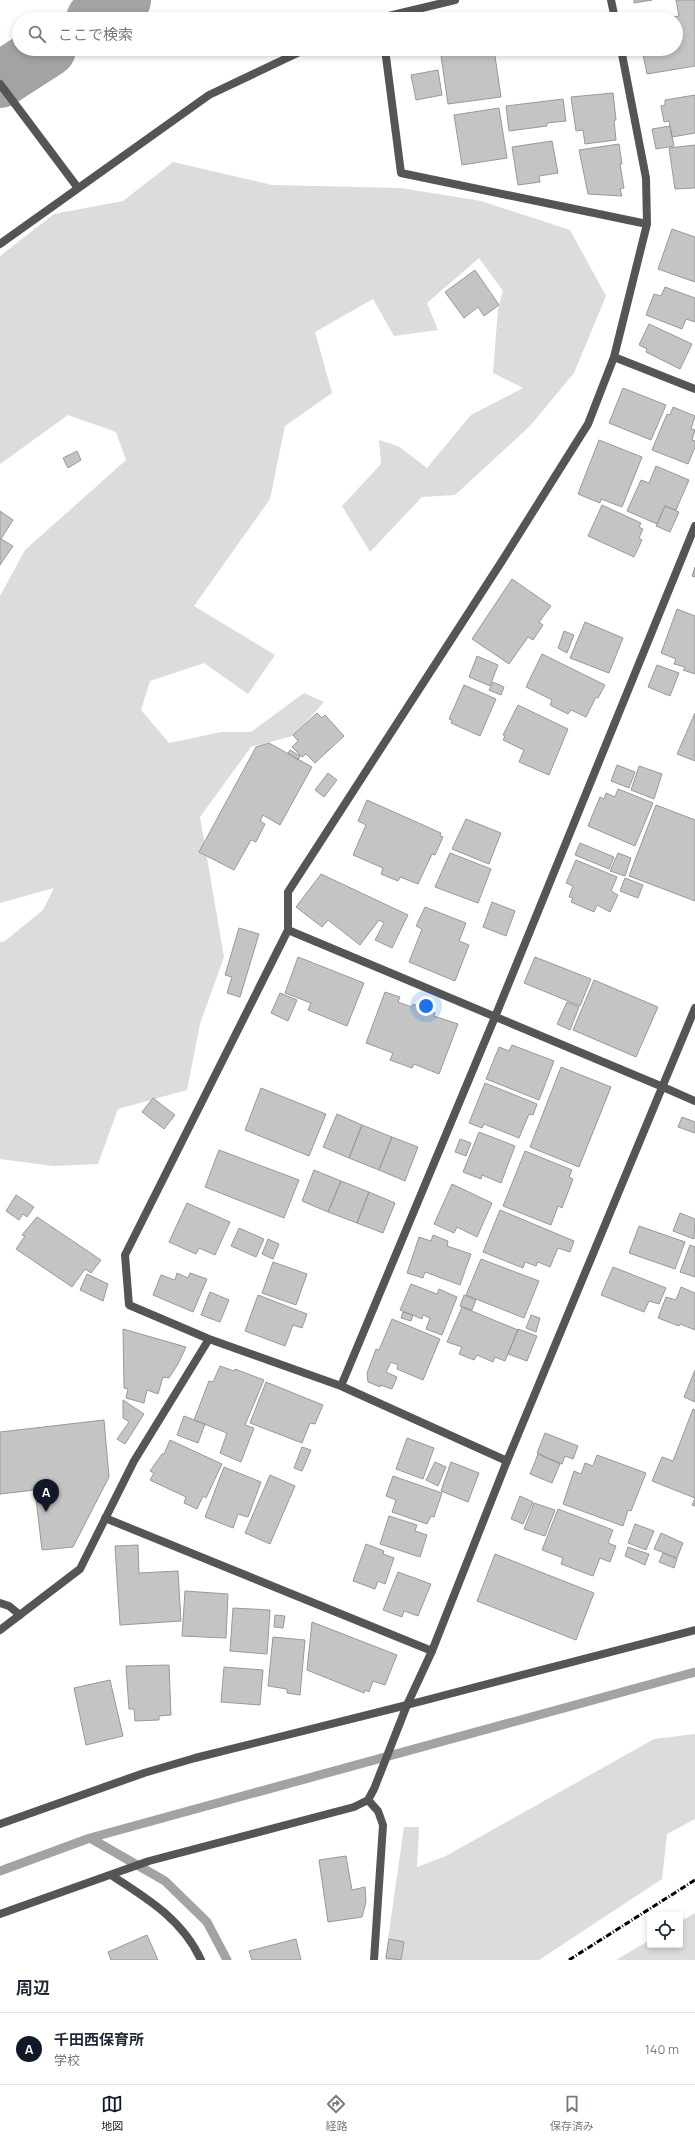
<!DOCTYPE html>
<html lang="ja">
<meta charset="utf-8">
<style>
body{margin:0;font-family:Manrope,"Noto Sans JP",sans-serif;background:#f2f2f3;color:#1f2937}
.controls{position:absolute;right:12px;bottom:12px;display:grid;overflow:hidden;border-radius:4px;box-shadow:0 2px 6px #0003}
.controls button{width:36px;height:36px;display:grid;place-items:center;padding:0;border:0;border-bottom:1px solid #e0e1e3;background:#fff;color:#1f2937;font:20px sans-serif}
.you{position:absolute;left:426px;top:1006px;width:14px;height:14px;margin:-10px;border:3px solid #fff;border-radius:50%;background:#1a73e8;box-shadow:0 0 0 6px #1a73e833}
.badge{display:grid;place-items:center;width:26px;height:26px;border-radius:50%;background:#111827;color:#fff;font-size:13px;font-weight:700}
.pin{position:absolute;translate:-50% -33px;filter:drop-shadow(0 1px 2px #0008)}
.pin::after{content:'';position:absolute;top:21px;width:14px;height:12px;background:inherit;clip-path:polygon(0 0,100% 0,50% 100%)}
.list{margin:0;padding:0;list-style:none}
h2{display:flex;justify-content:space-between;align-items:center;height:52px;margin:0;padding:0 16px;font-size:17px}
h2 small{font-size:13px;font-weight:400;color:#747a83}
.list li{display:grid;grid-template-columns:26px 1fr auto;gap:12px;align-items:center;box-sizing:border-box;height:72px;padding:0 16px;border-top:1px solid #e0e1e3}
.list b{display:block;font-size:15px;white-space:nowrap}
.list p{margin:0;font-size:13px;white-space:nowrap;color:#747a83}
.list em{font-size:13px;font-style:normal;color:#747a83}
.icon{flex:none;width:22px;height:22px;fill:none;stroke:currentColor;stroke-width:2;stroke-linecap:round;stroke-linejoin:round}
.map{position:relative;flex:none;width:695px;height:1960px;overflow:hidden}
.search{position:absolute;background:#fff;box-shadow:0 2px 6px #0003;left:12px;right:12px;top:12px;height:44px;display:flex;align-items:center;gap:10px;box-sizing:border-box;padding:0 14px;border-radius:22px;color:#747a83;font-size:15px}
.sheet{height:124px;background:#fff}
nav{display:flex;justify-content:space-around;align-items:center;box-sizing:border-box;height:56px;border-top:1px solid #e0e1e3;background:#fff;font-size:11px;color:#747a83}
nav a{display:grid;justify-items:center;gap:2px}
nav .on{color:#111827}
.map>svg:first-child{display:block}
.green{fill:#dcdcdc}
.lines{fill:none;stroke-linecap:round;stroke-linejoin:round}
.stream{stroke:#a3a3a3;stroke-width:9}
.river{stroke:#a3a3a3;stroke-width:56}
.building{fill:#c4c4c4;stroke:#999}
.service{stroke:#555;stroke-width:8}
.minor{stroke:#555;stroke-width:8}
.tertiary{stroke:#555;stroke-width:8}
.rail{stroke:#000;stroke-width:3;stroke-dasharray:6 2 1 2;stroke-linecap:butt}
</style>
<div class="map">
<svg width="695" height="1960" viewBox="0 0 695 1960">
<rect width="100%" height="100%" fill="#fff"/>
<path class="green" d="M173 162 272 185 401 188 481 201 570 230 606 296 574 373 530 426 455 495 422 497 370 552 342 506 381 464 379 440 398 446 427 468 471 415 523 388 493 373 498 309 503 291 479 258 427 303 438 330 394 336 373 299 315 332 332 393 285 426 270 499 194 606 275 655 248 694 204 663 150 681 141 710 169 743 221 732H251L304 693 324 702 293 736 251 747 200 817 224 957 200 1024 187 1090 118 1109 98 1164 53 1166 0 1159V942L5 941 43 910 54 888 0 903V596L25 550 126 460 116 432 68 415 0 464V256L54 214 123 201Z
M695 1734V1819L667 1834 662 1879 539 1960H385L404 1827H419L417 1867 446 1856 654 1739Z
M695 1913V1960H616L650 1940V1945H680V1922Z"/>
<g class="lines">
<path class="stream" d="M90 1838 165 1881 207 1922 227 1960
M0 1871 90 1838 695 1672"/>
<path class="river" d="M94 19 123 0
M0 80 48 49"/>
</g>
<path class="building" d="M634 0H652L634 3Z
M676 0H695V66L647 74 642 49H676V19H661L679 16Z
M490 15V19H444L466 16V19Z
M440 49H494L501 97 448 104Z
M438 70 442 95 416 100 411 75Z
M613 93 616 120H614L616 140 585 144 583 130 576 131 571 97Z
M695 95V133L672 137 669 121 664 122 661 106 665 105V100Z
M563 99 566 121 547 123V126L509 131 506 106Z
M499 108 507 158 462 165 454 115Z
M670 126 674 146 656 149 652 129Z
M552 141 558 173 539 176 540 182 518 185 512 147Z
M619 144 622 164H620L624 188 620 189 622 196 588 194 579 150Z
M695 145V188L675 189 669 148Z
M672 229 695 237V282L658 269Z
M475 270 499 305 484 316 478 307 464 318 445 292Z
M665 287 695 298V322L686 319 682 329 646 315 654 294 661 296Z
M649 324 692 344 680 369 646 352 647 349 639 345Z
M623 388 666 405 651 440 609 423Z
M673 407 695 416 691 429 695 430 692 440 695 441V447L688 464 652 450 667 414 670 415Z
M599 440 642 457 622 507 601 499 600 503 578 494Z
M77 451 81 460 68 468 63 458Z
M656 466 689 480 676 510 665 506 657 524 627 511 641 480 649 483Z
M602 505 641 523 639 527 643 529 639 538 642 540 634 557 588 536Z
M665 506 679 512 670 532 656 526Z
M0 511 13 520 1 539 13 546 0 565Z
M695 567V577L692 576Z
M512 579 551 606 539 622 543 625 533 640 528 637 509 664 472 639Z
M677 609 695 616V674L683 670 685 667 674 664 676 659 661 653Z
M585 622 623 638 609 673 570 658Z
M564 631 574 635 567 653 558 648Z
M542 654 605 685 598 698 596 697 586 717 571 710 568 714 550 705 552 700 526 687Z
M477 656 498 665 490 686 469 677Z
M657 665 679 673 670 696 648 687Z
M493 682 504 687 501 695 489 690Z
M464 685 496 699 480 736 451 723 452 720 449 719Z
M518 705 568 729 549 775 519 762 524 750 503 740 505 736 503 735Z
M317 713 322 718 325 715 344 736 315 763 306 754 302 757 292 747 298 741 293 735Z
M695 713V761L677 754Z
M269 743 312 767 280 825 263 815 260 821 265 824 256 842 251 840 234 870 199 852 256 747Z
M290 750 300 756 298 760 288 753Z
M617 765 635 772 629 788 611 781Z
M639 766 662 774 654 799 631 790Z
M328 773 337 780 324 797 315 790Z
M618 789 653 803 635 846 588 826 600 797 604 799 606 793 615 797Z
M367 800 441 833 440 836 443 837 435 855 432 854 418 884 400 877 398 881 381 874 383 868 353 855 366 825 358 821Z
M656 805 695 820V901L629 876Z
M466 819 501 833 489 864 452 849Z
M580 843 614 857 609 869 575 855Z
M450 853 491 869 478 903 435 887Z
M618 853 631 858 625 876 610 871Z
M576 860 617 877 611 891 618 895 610 912 597 905 594 912 571 902 573 898 569 897 573 886 566 883Z
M321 874 408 915 392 948 375 940 384 923 379 920 360 945 328 920 322 927 296 907Z
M625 878 643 885 638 898 620 891Z
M492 902 515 911 506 936 483 927Z
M425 907 466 923 459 941 469 945 455 981 409 962 422 929 416 926Z
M239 928 259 934 240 997 227 993 232 977 225 975Z
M298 957 364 983 347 1026 308 1010 311 1003 285 993Z
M535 957 591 979 580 1006 524 983Z
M594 980 658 1007 636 1057 573 1030Z
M385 992 400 997 398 1002 412 1007 413 1004 435 1013 434 1016 458 1024 439 1074 414 1064 412 1068 390 1060 393 1053 366 1043Z
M280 993 297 1000 288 1021 271 1013Z
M567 1002 579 1007 570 1030 557 1024Z
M512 1045 554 1061 539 1100 486 1079 499 1047 509 1051Z
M561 1067 611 1087 579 1167 530 1147Z
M485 1083 537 1104 533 1115 529 1114 519 1138 484 1124 482 1128 469 1123Z
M261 1088 326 1114 309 1156 245 1130Z
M153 1098 175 1115 164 1129 142 1112Z
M337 1114 362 1125 349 1158 323 1147Z
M682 1117 695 1122V1133L678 1127Z
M362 1125 392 1137 379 1170 349 1158Z
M479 1132 515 1146 501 1183 482 1175 481 1179 463 1172Z
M392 1137 418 1147 405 1181 379 1170Z
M460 1139 471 1143 466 1156 455 1152Z
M219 1150 299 1180 284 1218 205 1187Z
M525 1151 572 1170 569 1177 573 1179 562 1208 558 1206 551 1225 503 1206Z
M314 1170 341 1181 328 1212 302 1201Z
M341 1181 369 1192 357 1223 328 1212Z
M452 1184 492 1203 477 1237 457 1227 454 1233 434 1224Z
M369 1192 395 1203 383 1233 357 1223Z
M16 1195 34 1207 27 1217 23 1214 19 1220 6 1211Z
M187 1203 230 1222 215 1255 199 1248 196 1254 169 1242Z
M500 1210 574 1241 570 1252 558 1248 550 1267 538 1262 536 1266 525 1262 523 1268 483 1252Z
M680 1213 695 1219 694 1239 673 1231Z
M37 1217 101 1260 91 1273 85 1269 72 1287 16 1249 25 1236 22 1235Z
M639 1226 685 1242 675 1269 629 1253Z
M239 1228 264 1239 256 1257 231 1246Z
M433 1235 448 1241 447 1246 471 1254 460 1285 425 1272 423 1278 407 1273 419 1237 431 1241Z
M268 1239 279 1244 273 1259 262 1254Z
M690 1245 695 1247V1277L680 1272Z
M481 1259 539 1281 524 1318 466 1295Z
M273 1262 307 1274 296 1305 262 1293Z
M613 1267 666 1288 659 1304 649 1301 644 1312 601 1295Z
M177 1273 188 1278 190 1273 207 1279 193 1312 153 1295 161 1275 175 1280Z
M87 1274 108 1284 103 1301 80 1290Z
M411 1284 437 1294 439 1289 457 1297 442 1335 426 1329 430 1318 423 1315 422 1319 400 1310Z
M681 1287 695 1293V1330L680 1324 679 1326 658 1318 666 1297 676 1300Z
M210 1292 229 1300 220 1322 201 1315Z
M258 1295 307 1314 302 1328 293 1325 285 1346 245 1331Z
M464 1295 476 1300 472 1310 460 1306Z
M462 1307 518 1330 505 1361 495 1357 493 1362 477 1355 474 1360 459 1354 462 1347 447 1342Z
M403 1312 413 1315 411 1321 401 1318Z
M531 1315 540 1318 536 1332 526 1328Z
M392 1319 440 1339 423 1380 397 1369 398 1365 391 1362 386 1372 397 1377 392 1389 380 1385V1387L368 1382 367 1373 376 1349 379 1350Z
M123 1329 186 1347 178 1364 169 1378 163 1377 158 1394 147 1390 144 1403 126 1398 128 1389 124 1388Z
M518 1329 537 1336 527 1361 508 1354Z
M220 1366 234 1371 235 1369 264 1380 245 1425 254 1428 241 1462 220 1453 227 1433 194 1420 209 1381 213 1382Z
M695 1370V1402L684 1397Z
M266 1382 323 1405 315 1424 310 1423 302 1443 250 1423Z
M123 1400 144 1414 125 1444 117 1439 129 1422 123 1418Z
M693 1409 695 1410V1506L692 1505 695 1498 652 1481 662 1457 673 1461Z
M184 1416 205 1424 198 1443 177 1435Z
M104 1420 109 1477 73 1547 42 1550 35 1490 0 1494V1432Z
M545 1433 578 1446 573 1459 565 1456 562 1464 537 1453Z
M407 1438 434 1448 423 1479 396 1469Z
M170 1440 222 1464 206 1498 203 1496 197 1509 184 1503 186 1497 150 1480 154 1473 150 1471 162 1454H164Z
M302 1447 311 1450 302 1471 294 1468Z
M538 1454 560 1464 552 1483 530 1474Z
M597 1455 646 1473 631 1511 628 1510 623 1526 563 1504 574 1471 581 1474 585 1463 593 1466Z
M435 1462 446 1467 438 1486 426 1480Z
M451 1462 479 1473 468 1502 441 1491Z
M224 1467 261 1482 248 1517 238 1514 233 1528 205 1517Z
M270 1475 295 1486 270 1544 245 1533Z
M393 1476 442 1493 434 1517 431 1516 427 1524 392 1512 396 1500 386 1496Z
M520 1496 533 1502 523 1524 511 1519Z
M534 1503 555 1510 545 1536 524 1529Z
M558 1509 613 1530 608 1543 616 1546 610 1562 600 1558 593 1576 561 1564 563 1558 542 1550Z
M389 1516 417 1525 415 1531 427 1535 420 1557 380 1544Z
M635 1524 654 1531 646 1550 628 1543Z
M661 1533 683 1543 677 1558 654 1549Z
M366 1544 384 1551 383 1554 394 1558 385 1584 378 1581 375 1589 353 1581Z
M138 1545 139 1573 178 1571 181 1621 120 1625 115 1546Z
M628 1547 649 1554 645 1565 625 1556Z
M663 1553 677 1559 674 1568 659 1562Z
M495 1554 594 1593 576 1640 477 1601Z
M398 1572 431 1584 418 1616 404 1611 402 1617 383 1610Z
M185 1591 228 1594 226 1638 182 1636Z
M233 1608 270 1610 267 1654 230 1651Z
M275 1615 285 1616 283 1628 274 1627Z
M312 1622 397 1655 385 1685 373 1681 369 1692 365 1690 364 1693 307 1670Z
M273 1637 305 1640 300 1695 287 1693V1689L268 1686Z
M169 1665 171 1715 159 1716V1720L135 1721 134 1709H129L126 1666Z
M224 1667 263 1670 260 1705 221 1702Z
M110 1680 123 1736 86 1745 74 1688Z
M346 1856 352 1890 365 1887 366 1902 362 1917 328 1922 319 1860Z
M147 1935 158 1960H111L108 1952Z
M296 1939 301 1960H252L249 1951Z
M389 1939 404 1942 401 1960 386 1958Z"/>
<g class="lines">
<path class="service" d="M0 1603 9 1606 20 1615"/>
<path class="minor" d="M611 0 615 19
M376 19 455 0
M385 49 401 173 647 224
M0 84 78 188
M0 244 209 95 306 49
M614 357 695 389
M288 930 663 1087
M341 1386 495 1017 695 526
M507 1461 341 1386 209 1339 129 1305 125 1255 288 930V892L502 561 588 424 614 357 647 224 646 178 621 49
M105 1518 432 1651
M0 1630 80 1569 134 1461 209 1339
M368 1800 378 1811 383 1825 374 1960
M111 1875C147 1898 183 1920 201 1960
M0 1914 149 1861 354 1807 368 1800 374 1789 407 1705 695 1630"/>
<path class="tertiary" d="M663 1087 695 1101
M0 1824 144 1773 195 1758 407 1705 432 1651 507 1461 695 1008"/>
<path class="rail" d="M569 1960 695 1880"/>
</g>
</svg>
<div class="controls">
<button><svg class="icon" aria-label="locate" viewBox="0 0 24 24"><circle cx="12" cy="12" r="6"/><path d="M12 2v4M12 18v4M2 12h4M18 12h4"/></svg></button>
</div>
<div class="you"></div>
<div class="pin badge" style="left:46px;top:1512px">A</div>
<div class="search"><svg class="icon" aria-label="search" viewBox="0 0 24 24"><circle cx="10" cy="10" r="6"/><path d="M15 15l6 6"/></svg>ここで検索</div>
</div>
<section class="sheet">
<h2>周辺<small></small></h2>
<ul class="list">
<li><span class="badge">A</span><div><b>千田西保育所</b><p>学校</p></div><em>140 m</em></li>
</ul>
</section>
<nav>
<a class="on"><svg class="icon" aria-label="map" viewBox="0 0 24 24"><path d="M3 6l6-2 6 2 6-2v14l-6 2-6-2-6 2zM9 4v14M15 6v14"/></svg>地図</a>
<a><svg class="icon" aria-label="directions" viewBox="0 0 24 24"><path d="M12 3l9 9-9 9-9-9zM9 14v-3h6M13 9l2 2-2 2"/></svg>経路</a>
<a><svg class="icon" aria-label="saved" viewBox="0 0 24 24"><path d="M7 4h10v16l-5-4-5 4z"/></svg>保存済み</a>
</nav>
